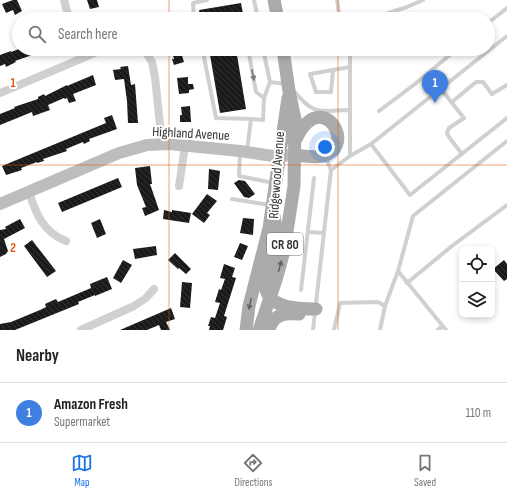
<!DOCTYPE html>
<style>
body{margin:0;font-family:"Sofia Sans Condensed",sans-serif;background:#f6f6f6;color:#222}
.controls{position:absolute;right:12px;bottom:12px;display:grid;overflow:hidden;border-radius:8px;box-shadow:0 2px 6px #0003}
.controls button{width:36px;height:36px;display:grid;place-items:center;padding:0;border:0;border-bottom:1px solid #e0e0e0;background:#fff;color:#222;font:20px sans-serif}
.you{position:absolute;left:325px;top:147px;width:14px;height:14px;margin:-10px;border:3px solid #fff;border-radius:50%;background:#1a73e8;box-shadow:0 0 0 6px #1a73e833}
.badge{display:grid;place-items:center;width:26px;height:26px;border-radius:50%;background:#1a73e8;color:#fff;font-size:13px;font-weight:700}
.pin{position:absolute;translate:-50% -33px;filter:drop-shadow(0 1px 2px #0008)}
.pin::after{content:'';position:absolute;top:21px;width:14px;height:12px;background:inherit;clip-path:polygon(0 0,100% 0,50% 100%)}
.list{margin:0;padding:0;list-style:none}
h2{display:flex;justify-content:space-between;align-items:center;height:52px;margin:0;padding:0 16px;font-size:17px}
h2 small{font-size:13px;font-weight:400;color:#767676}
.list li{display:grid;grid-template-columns:26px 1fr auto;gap:12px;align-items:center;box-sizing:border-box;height:60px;padding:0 16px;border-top:1px solid #e0e0e0}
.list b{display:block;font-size:15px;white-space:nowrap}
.list p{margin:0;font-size:13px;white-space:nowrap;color:#767676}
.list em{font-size:13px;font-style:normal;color:#767676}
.icon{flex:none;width:22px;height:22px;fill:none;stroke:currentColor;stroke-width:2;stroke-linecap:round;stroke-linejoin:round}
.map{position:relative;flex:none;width:507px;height:330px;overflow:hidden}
.search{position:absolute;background:#fff;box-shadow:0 2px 6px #0003;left:12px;right:12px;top:12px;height:44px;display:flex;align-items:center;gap:10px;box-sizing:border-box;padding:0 14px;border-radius:22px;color:#767676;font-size:15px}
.sheet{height:112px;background:#fff}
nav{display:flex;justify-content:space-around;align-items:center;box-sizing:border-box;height:56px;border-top:1px solid #e0e0e0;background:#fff;font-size:11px;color:#767676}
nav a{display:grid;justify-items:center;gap:2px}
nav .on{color:#1a73e8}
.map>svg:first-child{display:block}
.building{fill:url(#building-back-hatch)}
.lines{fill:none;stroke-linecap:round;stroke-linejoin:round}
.lane{stroke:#d0d0d0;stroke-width:4}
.street{stroke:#d0d0d0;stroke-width:8}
.secondary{stroke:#bdbdbd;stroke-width:12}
.primary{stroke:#ababab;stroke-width:13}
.oneway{fill:#7a7a7a}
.oneway2{fill:#636363}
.grid{fill:none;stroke:#e8590c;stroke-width:1;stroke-opacity:0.55}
.labels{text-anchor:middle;stroke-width:4;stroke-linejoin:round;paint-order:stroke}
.shield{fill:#fff;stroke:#707070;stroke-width:1}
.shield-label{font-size:13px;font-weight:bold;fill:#333}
.street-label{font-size:14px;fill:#333;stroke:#fff}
.grid-label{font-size:13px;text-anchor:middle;font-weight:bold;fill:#e8590c;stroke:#fff;stroke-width:4;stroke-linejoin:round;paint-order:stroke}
</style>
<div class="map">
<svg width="507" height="330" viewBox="0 0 507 330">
<defs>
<pattern id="building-back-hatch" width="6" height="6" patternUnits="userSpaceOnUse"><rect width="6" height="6" fill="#1a1a1a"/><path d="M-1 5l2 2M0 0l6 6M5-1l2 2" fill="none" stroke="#333"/></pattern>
</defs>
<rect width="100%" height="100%" fill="#fff"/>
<path class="building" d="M13 0H17L22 11 15 15 13 10 6 13 2 4Z
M87 0H97L99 7 90 9Z
M241 3 244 19H201L199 10Z
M19 49H43L35 53V54L15 61 16 62 6 67 5 64 0 66V55L11 51V52Z
M180 49 184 62 174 65 172 59H174L172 51Z
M209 49H236L246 109 220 113Z
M128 66 131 85 135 84 138 123H128L127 101 124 79 115 80 113 70 121 69 120 67Z
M93 75 96 85 73 94 76 101 69 103 67 98 65 99 64 98 48 105 50 110 33 116 32 112 0 125V114L15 108 14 107 38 99V97L44 94 45 96 67 85V86Z
M188 77V84H193L194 89 189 90V93L179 94 177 78Z
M190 106 191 122H180V115H182L181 107Z
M112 115 117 129 89 139 90 141 84 144 83 142 66 149 67 151 43 159 44 161 37 163V162L21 168 22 170 6 175 2 166 106 123 104 118Z
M150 166 152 184H150L159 210 145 216 142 208 146 207 137 185 135 168Z
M209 169 220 171 218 190 208 189Z
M118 178 122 187 62 212 58 203Z
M239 180 245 181 255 194 249 198 244 197 234 183Z
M207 194 217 201 207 213 210 215 204 223 192 214Z
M164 210 172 212V210L191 213 189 223 163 219Z
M243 218 254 219 253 235 240 233Z
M20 219 25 228 4 239 8 251 6 254 0 257V230L6 229 5 227Z
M100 219 106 234 97 238 91 223Z
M32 240 56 271 47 277 24 246Z
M240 243 248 246 242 260 234 257Z
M156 246 157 255 135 259 133 249Z
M175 253 191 269 186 274 179 268 178 269 168 260Z
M123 260 132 265 121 283 113 278Z
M504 260 507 264V279L504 281 493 269Z
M224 264 235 268 232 277 236 278 224 316 227 317 223 330H209L210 326H208L211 317 215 318 220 303 215 302 219 289 221 290 225 279 220 278Z
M107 277 112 289 95 296V295L78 302 79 304 15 330H0V324L11 322 40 310 46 307 45 304 56 299 58 302 91 288 90 284Z
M182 282 192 283 190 308 180 307Z
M171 308 175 319 166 322 170 330H161L159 325 147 330H120Z"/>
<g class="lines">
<path class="lane" d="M254 0 258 19
M337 0 340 19
M194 19 193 3 207 0
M370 19 407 7 423 0
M488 23 507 8
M201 49 203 52 216 118 251 119 247 151
M248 49 256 92 264 98
M333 70 331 92H316L310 74 350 67
M270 82 286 84
M441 89 464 118 449 128 447 133 449 137 462 154
M294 91C314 116 320 111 349 110
M452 102 476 82H483L492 94 507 85
M379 111 415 84 457 49
M251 119 263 120 264 98 270 82 263 49
M371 144 410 195 507 118
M240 152 239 176 274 183
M350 156 371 144 507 36
M331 170 350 156V49
M232 199 270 205
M308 232 324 233
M398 271 446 330
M407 283 452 246 507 205
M301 290 314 178
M313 330 331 170 326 158
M334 330 340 303 378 302 385 306
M380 330 385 306 398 271 413 216 507 141
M438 330 442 326"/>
<path class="street" d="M64 0 69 19
M79 49 81 58
M140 49 146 53 152 62 155 77 162 144
M0 93 104 49
M179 186 185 146
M29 192C36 214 43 232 66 241
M81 330 134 306 146 298 154 289"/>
<path class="secondary" d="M0 204 119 153 147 145 169 144 240 151 273 156 295 155"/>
<path class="primary" d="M274 0 278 19
M295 155C304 156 314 158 323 156 354 147 330 103 308 122 303 126 299 133 296 139
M274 216C275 223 277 231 277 237 275 252 269 265 266 279 261 308 296 309 316 309
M246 330 249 306 269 228 288 98
M259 330 276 280 284 251 294 186 295 119 289 91 283 49
M269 330C273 314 284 313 299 314"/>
</g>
<defs><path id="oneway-solid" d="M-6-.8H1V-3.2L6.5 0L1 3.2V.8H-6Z"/></defs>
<use class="oneway" href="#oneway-solid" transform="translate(253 75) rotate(79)"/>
<g class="oneway2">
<use href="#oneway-solid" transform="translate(280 266) rotate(-75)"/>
<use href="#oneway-solid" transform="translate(250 304) rotate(102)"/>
</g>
<path class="grid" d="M169 0V19M338 0V19M169 49V330M338 49V330M0 165H507"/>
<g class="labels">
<rect class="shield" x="267" y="233" width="36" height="22" rx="3"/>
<g class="shield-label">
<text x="285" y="249">CR 80</text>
</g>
<g class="street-label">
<text transform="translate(191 133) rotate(3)" y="5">Highland Avenue</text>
<text transform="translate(276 175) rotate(-86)" y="5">Ridgewood Avenue</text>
</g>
</g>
<g class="grid-label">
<text x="13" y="87">1</text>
<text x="13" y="252">2</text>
</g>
</svg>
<div class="controls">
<button><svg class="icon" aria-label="locate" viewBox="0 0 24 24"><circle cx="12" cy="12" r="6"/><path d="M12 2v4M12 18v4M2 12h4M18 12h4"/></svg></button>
<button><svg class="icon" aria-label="layers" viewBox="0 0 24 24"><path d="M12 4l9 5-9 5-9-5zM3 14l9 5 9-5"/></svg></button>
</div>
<div class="you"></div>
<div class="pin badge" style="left:435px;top:103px;background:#3f7fe0">1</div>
<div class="search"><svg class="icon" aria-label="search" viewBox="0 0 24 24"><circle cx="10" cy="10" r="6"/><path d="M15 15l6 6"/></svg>Search here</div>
</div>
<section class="sheet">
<h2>Nearby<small></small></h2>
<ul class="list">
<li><span class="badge" style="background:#3f7fe0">1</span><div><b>Amazon Fresh</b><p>Supermarket</p></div><em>110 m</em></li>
</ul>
</section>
<nav>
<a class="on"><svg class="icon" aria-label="map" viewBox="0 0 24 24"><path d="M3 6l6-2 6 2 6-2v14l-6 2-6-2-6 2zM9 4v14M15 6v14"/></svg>Map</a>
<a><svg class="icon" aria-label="directions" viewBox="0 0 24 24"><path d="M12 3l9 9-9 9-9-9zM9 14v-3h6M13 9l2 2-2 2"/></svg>Directions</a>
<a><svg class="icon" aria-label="saved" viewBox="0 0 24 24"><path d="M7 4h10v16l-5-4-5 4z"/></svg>Saved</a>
</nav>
